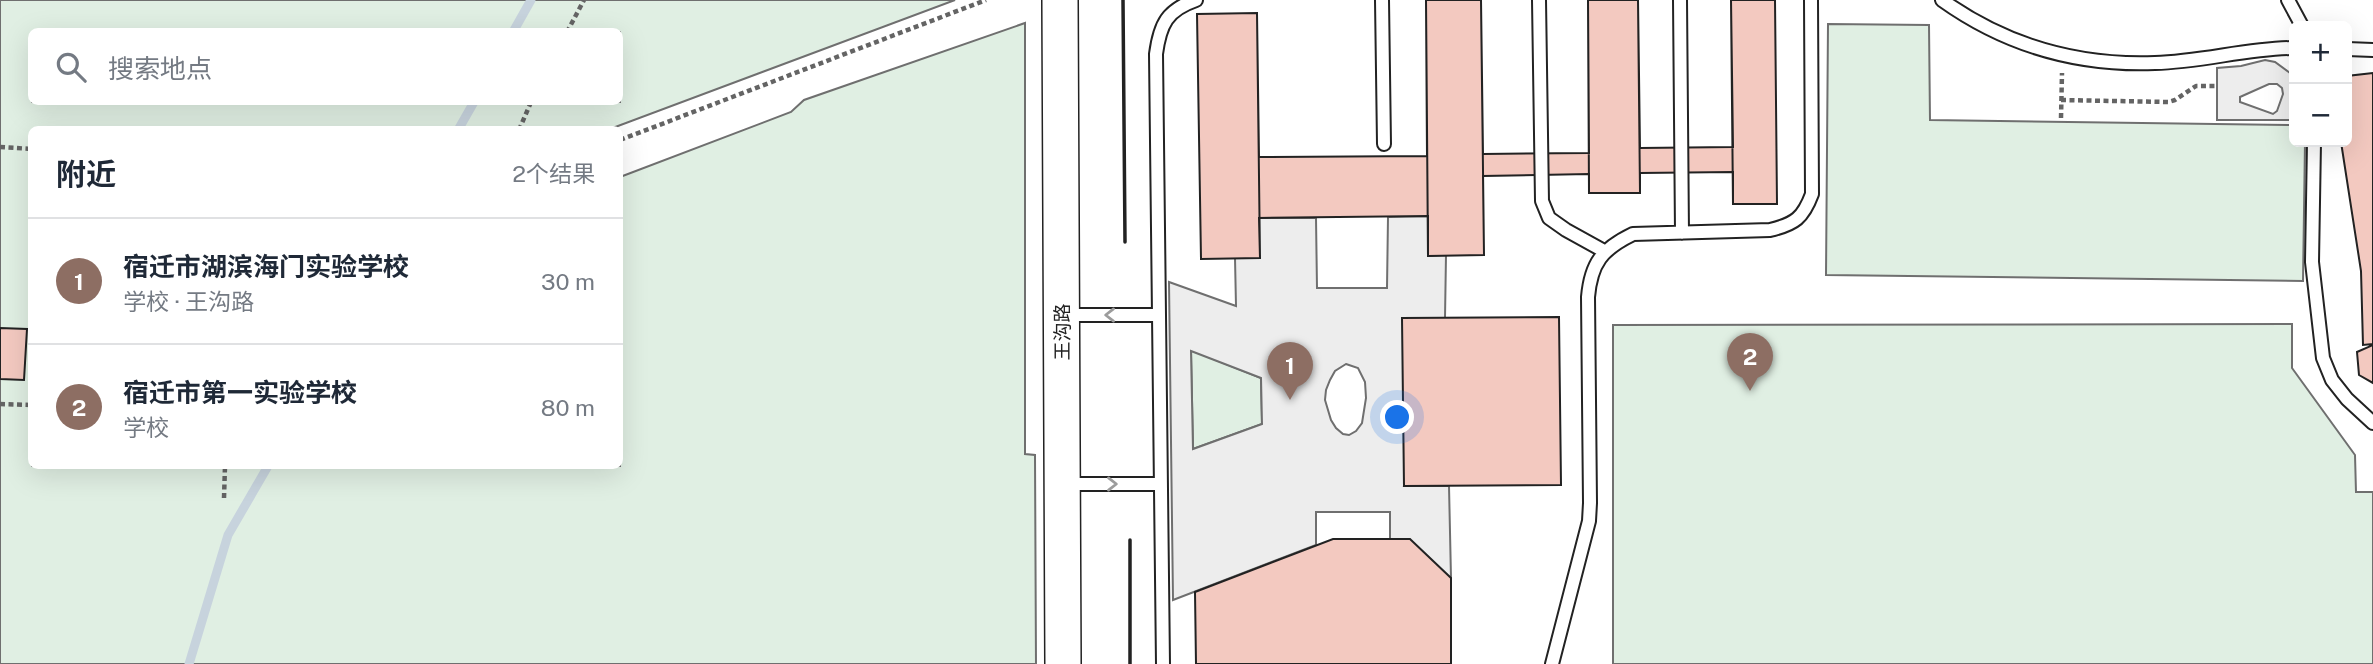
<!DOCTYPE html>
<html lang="zh">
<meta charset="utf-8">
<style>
body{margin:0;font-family:"Public Sans","Noto Sans SC",sans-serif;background:#f2f2f3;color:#1f2937}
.controls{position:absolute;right:21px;top:21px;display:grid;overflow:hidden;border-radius:10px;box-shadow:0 7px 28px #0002}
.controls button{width:63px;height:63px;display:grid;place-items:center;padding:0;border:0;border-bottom:2px solid #e0e1e3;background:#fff;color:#1f2937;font:35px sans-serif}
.you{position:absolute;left:1398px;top:418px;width:24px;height:24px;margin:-18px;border:5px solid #fff;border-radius:50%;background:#1a73e8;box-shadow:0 0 0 10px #1a73e833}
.badge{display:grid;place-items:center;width:46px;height:46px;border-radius:50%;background:#c62828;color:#fff;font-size:23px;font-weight:700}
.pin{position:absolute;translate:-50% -58px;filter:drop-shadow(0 2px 4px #0008)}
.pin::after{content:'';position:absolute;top:37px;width:24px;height:21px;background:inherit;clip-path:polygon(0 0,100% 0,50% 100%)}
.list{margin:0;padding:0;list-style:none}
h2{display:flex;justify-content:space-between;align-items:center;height:91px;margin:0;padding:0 28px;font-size:30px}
h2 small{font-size:23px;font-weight:400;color:#747a83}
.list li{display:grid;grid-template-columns:46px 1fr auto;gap:21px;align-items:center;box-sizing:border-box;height:126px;padding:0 28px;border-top:2px solid #e0e1e3}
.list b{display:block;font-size:26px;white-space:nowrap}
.list p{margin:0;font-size:23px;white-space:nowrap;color:#747a83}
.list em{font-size:23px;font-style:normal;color:#747a83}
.icon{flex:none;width:38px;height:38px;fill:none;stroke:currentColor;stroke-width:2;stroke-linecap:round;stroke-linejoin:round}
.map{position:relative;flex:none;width:2373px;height:664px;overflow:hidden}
.search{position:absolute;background:#fff;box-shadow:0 7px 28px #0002;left:28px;top:28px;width:595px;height:77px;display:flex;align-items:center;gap:18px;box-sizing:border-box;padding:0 24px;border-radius:10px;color:#747a83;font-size:26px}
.panel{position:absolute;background:#fff;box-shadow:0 7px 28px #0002;left:28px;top:126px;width:595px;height:343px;border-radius:10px}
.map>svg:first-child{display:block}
.green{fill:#e0efe3;stroke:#6f6f6f;stroke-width:2;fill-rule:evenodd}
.parking{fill:#ededed;stroke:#6f6f6f;stroke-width:2;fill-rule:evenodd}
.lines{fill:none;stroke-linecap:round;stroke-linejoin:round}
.stream{stroke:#c7d3dd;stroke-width:9}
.building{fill:#f3c9c0;stroke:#222;stroke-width:2}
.lane-casing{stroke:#222;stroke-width:16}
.secondary-casing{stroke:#222;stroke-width:38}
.path{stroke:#646464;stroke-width:4.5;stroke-dasharray:5 3.5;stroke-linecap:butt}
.lane{stroke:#fff;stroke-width:12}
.secondary{stroke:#fff;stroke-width:35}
.wall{stroke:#222;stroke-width:3.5}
.oneway{stroke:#9c9c9c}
.labels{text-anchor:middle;stroke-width:5;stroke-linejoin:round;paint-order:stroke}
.street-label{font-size:19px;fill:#222;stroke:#fff}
</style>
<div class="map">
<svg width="2373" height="664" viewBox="0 0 2373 664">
<rect width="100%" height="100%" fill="#fff"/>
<path class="green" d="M0 0H955L610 129 32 130V466H620V177L791 112 804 100 1025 23V454L1035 455 1036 664H0ZM32 32H620V102H32Z
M1828 24 1929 25 1930 120 2294 125V142H2305L2303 281 1826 275Z
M2292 324V368L2355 455 2356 492H2373V664H1613V325Z
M1191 350 1261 378 1262 424 1193 449Z"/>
<path class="parking" d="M2265 60 2275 62 2294 76V120H2217V68L2241 66ZM2269 84H2277L2282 88 2283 94 2277 111 2273 114 2240 102V97Z
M1428 216V256L1446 255 1445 318 1404 486H1449L1451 578 1390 539V512H1316V545L1173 600 1169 282 1236 306 1235 258 1259 218H1316L1317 288H1387L1388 217ZM1191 351 1261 378 1262 424 1193 449ZM1346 364 1358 368 1365 382 1366 398 1362 423 1356 431 1349 435 1343 434 1336 428 1331 420 1325 400 1326 390 1330 380 1335 371Z"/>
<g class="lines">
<path class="stream" d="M513 32 531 0
M458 130 474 102
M189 664 228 535 268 466"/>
</g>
<path class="building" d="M1426 0H1481L1483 154 1589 153 1588 0H1638L1640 148 1733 147 1731 0H1775L1777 204H1733V172L1640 173V193H1589V174L1483 176 1484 255 1428 256V216L1259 218 1260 258 1201 259 1197 14 1257 13 1259 157 1427 156Z
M1426 0H1481L1484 255 1428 256Z
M1588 0H1638L1640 193H1589Z
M1731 0H1775L1777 204H1733Z
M1257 13 1260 258 1201 259 1197 14Z
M2373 73V344L2363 345 2361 271 2341 142H2347V76Z
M1559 317 1561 485 1404 486 1402 318Z
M0 328 27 329 24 380 0 379Z
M2373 345V383L2359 375 2357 352Z
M1333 539H1410L1451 578V664H1196L1195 592Z"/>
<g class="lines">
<g class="lane-casing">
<path id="lane" d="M1382 0 1384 144
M1539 0 1542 201 1549 218 1566 230 1604 251
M1680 0 1682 233
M1942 0C2005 45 2077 66 2155 63 2202 62 2248 48 2294 48
M2288 0 2302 26
M2347 49 2373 50
M2314 142 2312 262 2323 358 2332 380 2347 399 2373 423
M1065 315H1159
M1063 484H1161
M1163 664 1156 54C1160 24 1167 10 1196 0
M1552 664 1589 521 1590 503 1588 297C1591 263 1602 249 1633 234L1770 230C1795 224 1803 218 1812 194L1811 0"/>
</g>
<g class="secondary-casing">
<path id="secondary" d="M1060 0 1063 664"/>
</g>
<path class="path" d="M567 32 584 0
M2061 100 2168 102 2175 100 2196 86H2217
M2061 118 2062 73
M519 130 531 102
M620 140 986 0
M0 147 32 149
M0 404 32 405
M224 498 225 466"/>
<use href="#lane" class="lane"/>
<use href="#secondary" class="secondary"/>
<path class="wall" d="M1123 0 1125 242
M1130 664V540"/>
</g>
<defs><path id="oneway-chevron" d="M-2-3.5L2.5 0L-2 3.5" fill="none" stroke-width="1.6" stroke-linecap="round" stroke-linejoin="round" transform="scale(1.75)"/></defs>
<g class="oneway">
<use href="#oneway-chevron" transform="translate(1110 315) rotate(180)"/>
<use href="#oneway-chevron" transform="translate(1112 484)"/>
</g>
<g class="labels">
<g class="street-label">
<text transform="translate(1062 332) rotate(-90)" y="7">王沟路</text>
</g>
</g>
</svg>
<div class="controls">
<button>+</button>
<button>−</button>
</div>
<div class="you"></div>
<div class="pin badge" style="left:1290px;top:400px;background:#8d6e63">1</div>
<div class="pin badge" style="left:1750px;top:391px;background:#8d6e63">2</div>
<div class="search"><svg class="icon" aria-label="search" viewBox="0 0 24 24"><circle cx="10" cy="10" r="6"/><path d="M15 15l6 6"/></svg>搜索地点</div>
<section class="panel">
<h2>附近<small>2个结果</small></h2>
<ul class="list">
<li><span class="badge" style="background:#8d6e63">1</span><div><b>宿迁市湖滨海门实验学校</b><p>学校 · 王沟路</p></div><em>30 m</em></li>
<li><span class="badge" style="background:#8d6e63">2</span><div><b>宿迁市第一实验学校</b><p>学校</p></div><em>80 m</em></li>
</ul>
</section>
</div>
